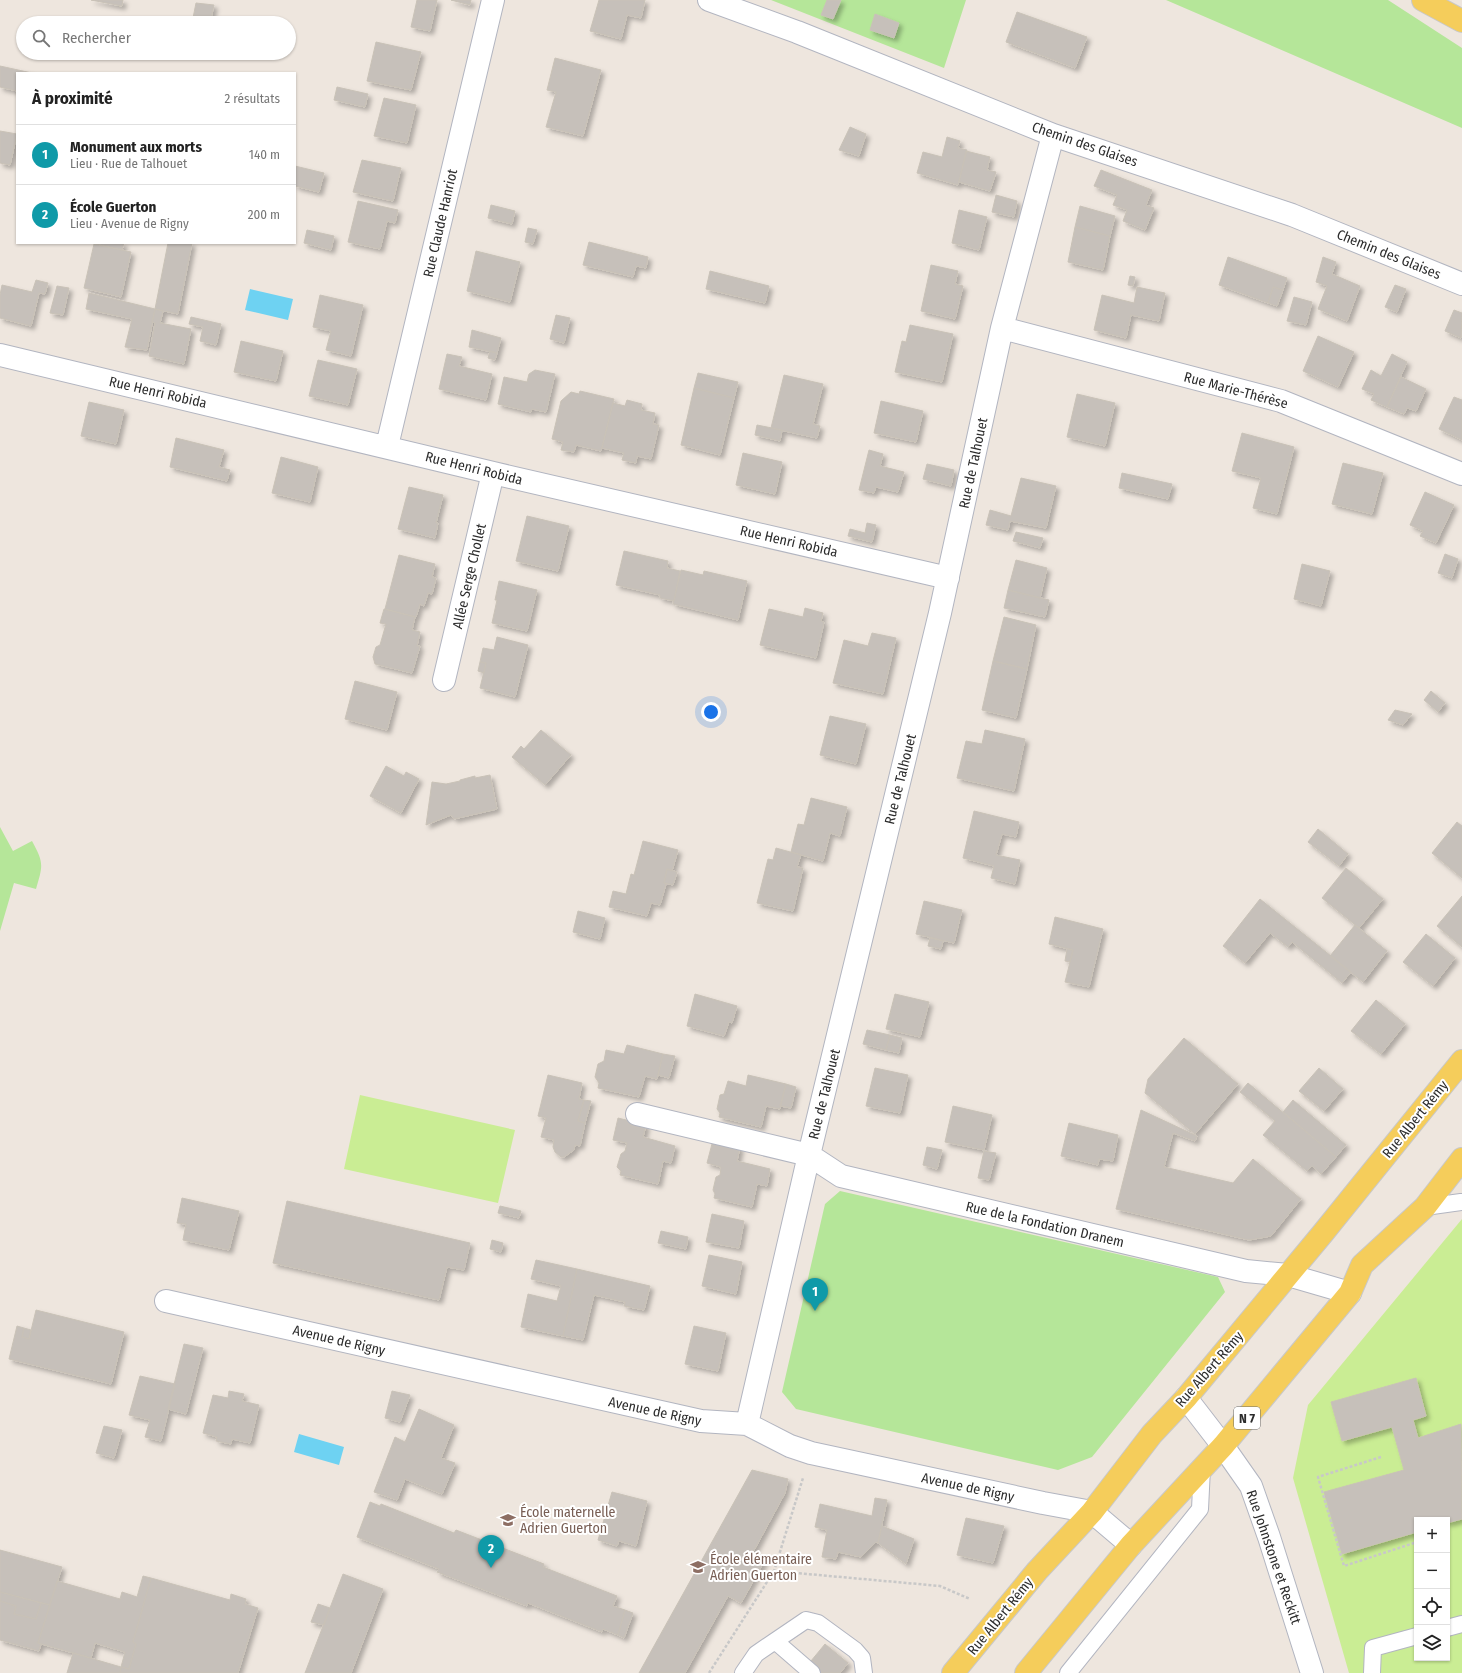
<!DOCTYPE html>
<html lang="fr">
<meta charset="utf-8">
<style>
body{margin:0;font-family:"Fira Sans Condensed",sans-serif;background:#f2f2f2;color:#222}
.controls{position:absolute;right:12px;bottom:12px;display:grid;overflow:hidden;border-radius:0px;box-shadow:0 1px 3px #0004}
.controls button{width:36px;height:36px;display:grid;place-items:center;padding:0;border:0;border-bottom:1px solid #e0e0e0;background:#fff;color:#222;font:20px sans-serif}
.you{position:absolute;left:711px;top:712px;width:14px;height:14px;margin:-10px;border:3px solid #fff;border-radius:50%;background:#1a73e8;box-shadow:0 0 0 6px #1a73e833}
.badge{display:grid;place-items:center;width:26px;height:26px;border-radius:50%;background:#0b8043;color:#fff;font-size:13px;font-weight:700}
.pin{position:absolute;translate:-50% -33px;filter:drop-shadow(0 1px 2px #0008)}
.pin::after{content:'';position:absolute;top:21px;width:14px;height:12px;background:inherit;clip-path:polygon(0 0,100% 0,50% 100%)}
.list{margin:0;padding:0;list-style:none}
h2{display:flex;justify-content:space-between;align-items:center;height:52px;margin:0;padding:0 16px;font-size:17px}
h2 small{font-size:13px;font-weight:400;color:#767676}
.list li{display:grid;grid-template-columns:26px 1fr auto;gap:12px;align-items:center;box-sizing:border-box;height:60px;padding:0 16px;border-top:1px solid #e0e0e0}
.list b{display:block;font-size:15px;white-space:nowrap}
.list p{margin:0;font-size:13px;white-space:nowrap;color:#767676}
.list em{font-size:13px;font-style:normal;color:#767676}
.icon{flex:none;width:22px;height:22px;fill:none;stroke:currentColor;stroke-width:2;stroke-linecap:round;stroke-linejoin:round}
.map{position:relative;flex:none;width:1462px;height:1673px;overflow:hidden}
.search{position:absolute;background:#fff;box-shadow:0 1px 3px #0004;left:16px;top:16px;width:280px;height:44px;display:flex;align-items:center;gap:10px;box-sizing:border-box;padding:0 14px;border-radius:22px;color:#767676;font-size:15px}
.panel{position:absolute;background:#fff;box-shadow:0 1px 3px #0004;left:16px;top:72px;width:280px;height:172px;border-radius:0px}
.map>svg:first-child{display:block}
.green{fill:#b5e699}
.pitch{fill:#caed94;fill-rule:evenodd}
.water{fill:#6ed2f2}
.building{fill:#c6c0ba;stroke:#c9c2b7;filter:url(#shadow)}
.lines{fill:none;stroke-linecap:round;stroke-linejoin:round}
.service-casing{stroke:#b2b5c0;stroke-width:18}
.minor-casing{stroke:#b2b5c0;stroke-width:24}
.tertiary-casing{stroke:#b2b5c0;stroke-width:24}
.primary-casing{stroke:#c8c8c8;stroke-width:24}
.path{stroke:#c8c8c8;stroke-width:2.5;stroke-dasharray:3 2;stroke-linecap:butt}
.service{stroke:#fff;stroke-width:16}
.minor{stroke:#fff;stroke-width:22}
.tertiary{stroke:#fff;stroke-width:22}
.primary{stroke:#f5cd5b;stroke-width:22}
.labels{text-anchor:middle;stroke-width:4;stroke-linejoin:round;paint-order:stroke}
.shield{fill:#fff;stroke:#6b6b6b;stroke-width:1}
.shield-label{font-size:13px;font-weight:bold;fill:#2c2c2c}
.street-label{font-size:14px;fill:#2c2c2c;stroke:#fff}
.education-label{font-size:14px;fill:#785e54;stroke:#fff;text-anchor:start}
</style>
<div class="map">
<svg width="1462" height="1673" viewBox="0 0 1462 1673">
<defs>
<filter id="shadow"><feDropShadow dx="3.5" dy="3.5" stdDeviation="2" flood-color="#0004"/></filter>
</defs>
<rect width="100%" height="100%" fill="#eee6de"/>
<path class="green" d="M771 0H966L944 68Z
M1166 0H1388L1462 48V128Z
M0 827 13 851 32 841C44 863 43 865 36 889L14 883 0 931Z
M840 1191 1218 1277 1225 1292 1092 1457 1058 1470 796 1409 782 1392 825 1204Z"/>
<path class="pitch" d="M360 1095 515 1130 498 1203 344 1169Z
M1462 1219V1673H1349L1293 1478 1308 1405ZM1417 1520H1447V1658H1417Z"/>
<path class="water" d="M250 289 293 299 288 320 245 310Z
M299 1434 344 1447 339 1465 294 1452Z"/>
<path class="building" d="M91 0H123L122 6Z
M417 0H437L430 31 411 27Z
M451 0H471L470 5Z
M599 0H645L641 18 627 15 621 39 590 31Z
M827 0H841L833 19 821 15Z
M196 3 214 5 210 23H192Z
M1017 12 1087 37 1075 68 1006 42Z
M875 14 899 23 894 38 870 30Z
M376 42 421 52 411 90 367 81Z
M555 58 601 70 583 136 546 127 556 92 547 90Z
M0 66 32 73H17V91L0 87Z
M337 87 368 94 365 107 334 100Z
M384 98 416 105 407 143 374 136Z
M850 127 866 134 859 156 839 150Z
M0 131 17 134 10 165 0 163Z
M947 137 960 141 958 148 967 150 958 185 917 173 923 152 942 157Z
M966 151 990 157 987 170 996 172 990 191 959 182Z
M362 160 401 168 393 201 353 192Z
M295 166 324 173 319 192 295 186Z
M1101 170 1152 190 1146 205 1154 208 1145 230 1123 221 1127 210 1113 205 1117 195 1094 186Z
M996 195 1017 201 1014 217 992 212Z
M358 201 398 210 395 223 387 221 380 249 348 242Z
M491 205 515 211 512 224 488 218Z
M1080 206 1115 216 1110 236 1075 227Z
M959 210 987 217 979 250 952 243Z
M1075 227 1110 236 1103 270 1068 262Z
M528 228 537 230 533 244 525 242Z
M307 230 334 236 331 250 304 243Z
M589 242 648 257 646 268 636 266 633 277 583 265Z
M92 243H124L122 250Z
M168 243H192L178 314 155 309Z
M94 244 131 252 121 297 84 288Z
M476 251 520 262 510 302 467 291Z
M1228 257 1287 278 1283 290 1273 287 1268 303 1219 285Z
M1323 257 1336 262 1332 274 1360 286 1347 321 1318 309 1327 286 1316 282Z
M931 265 958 271 955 284 963 286 955 319 921 311Z
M710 271 769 286 765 303 706 289Z
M1130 276 1135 277 1133 286 1128 285Z
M36 280 48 283 45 294 39 293 31 326 0 318V295L2 285 32 292Z
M1395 285 1406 289 1397 312 1385 307Z
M57 286 69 288 63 315 50 313Z
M1137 287 1165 293 1159 321 1131 315 1126 338 1094 330 1102 295 1134 303Z
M1273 287 1283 290 1277 306 1268 303Z
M89 293 155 309 147 350 125 347 132 319 86 309Z
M320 295 363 305 351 356 326 350 331 331 313 327Z
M1294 297 1312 302 1306 325 1287 321Z
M155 309 163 311 160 323 191 329 184 364 149 356 155 323 152 322Z
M1454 310 1462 313 1461 338 1445 331Z
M556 315 570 318 564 343 550 339Z
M191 317 221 324 216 345 200 341 203 327 189 324Z
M910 325 953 334 942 382 895 372 902 341 906 342Z
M472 330 501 338 497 353 469 347Z
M1318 336 1354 352 1338 387 1303 371Z
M241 341 283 351 276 381 234 372Z
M490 351 497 353 495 360 488 358Z
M447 354 462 357 459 366 492 374 486 400 439 389Z
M1392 354 1407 362 1387 407 1371 400 1374 394 1362 389 1371 370 1381 376Z
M318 360 357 369 348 405 309 396Z
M535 370 555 374 546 412 532 409 531 412 498 404 504 377 527 382 529 374Z
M698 373 738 382 734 398 694 388Z
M784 375 823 384 813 424 820 426 817 438 771 428Z
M1401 377 1426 389 1416 411 1407 408 1404 414 1387 407Z
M694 388 734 398 720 455 681 445Z
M580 391 614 399 601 451 576 445 574 452 561 450 563 442 552 439 561 401 571 392 579 394Z
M1077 394 1115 403 1105 446 1067 437Z
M1454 397 1462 400V440L1439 429Z
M627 400 642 404 641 410 655 413 653 424 659 425 651 459 637 456 636 463 622 460 624 453 602 448 613 403 625 406Z
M881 401 923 411 916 442 874 433Z
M89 402 124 410 116 444 81 436Z
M757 425 782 430 780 441 755 435Z
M1242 433 1294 447 1277 514 1253 508 1261 478 1232 471Z
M176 438 224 450 219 467 230 470 227 481 170 467Z
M869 450 883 454 880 466 904 472 898 492 876 487 874 493 859 490Z
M743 453 782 462 775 494 736 485Z
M281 457 318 467 310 502 272 493Z
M1343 463 1383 473 1372 514 1332 504Z
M927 464 954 470 951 486 923 479Z
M1122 473 1172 484 1168 499 1119 488Z
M1021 478 1056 486 1046 528 1010 521 1008 530 986 525 990 510 1011 516Z
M409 487 443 495 436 523H438L435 538 398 529Z
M1425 492 1454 505 1436 543 1420 536 1423 531 1410 525Z
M527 516 569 526 558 571 516 561Z
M867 523 876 525 872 542 848 536 850 529 865 533Z
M1016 532 1043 538 1040 548 1013 541Z
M624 551 668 561 667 568 680 571 674 601 660 598V595L616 585Z
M1445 554 1458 559 1452 578 1438 573Z
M399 555 435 564 432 577 436 578 432 594 428 593 424 606 420 604 416 617 385 609Z
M1016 560 1047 568 1040 598 1008 590Z
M1302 564 1330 571 1321 606 1294 599Z
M681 570 703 575 704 571 747 581 738 620 673 604Z
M499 581 537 590 527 631 492 623 497 600H495Z
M1008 590 1049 600 1045 617 1004 608Z
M805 608 823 613 821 621 824 622 816 658 760 645 769 609 803 617Z
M384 609 415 617 412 630 420 632 417 646H420L412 673 375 664 373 657 376 647 380 645 386 624 380 623Z
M1004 617 1036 625 1027 669 993 661Z
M872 633 896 638 883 694 833 683 844 640 868 646Z
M497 637 528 645 515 697 480 688 486 663 480 662 483 648 494 650Z
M993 661 1027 669 1016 718 982 710Z
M480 662 486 663 484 673 478 671Z
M355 681 397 692 387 730 345 719Z
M1431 691 1445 703 1438 712 1424 700Z
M1395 710 1412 714 1403 725 1388 720Z
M830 716 866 724 856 764 820 755Z
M541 730 571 755 545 785 512 757 521 746 524 749Z
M985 730 1025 739 1014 791 957 778 966 741 982 744Z
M386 766 404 776 406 772 419 779 401 813 370 796Z
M490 775 497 809 454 819 451 815 426 825 432 782 446 784 460 781V780L475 776V778Z
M811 798 847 807 840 836 830 833 823 861 791 852 798 824 804 825Z
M974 811 1019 822 1016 837 1002 834 996 855 1020 860 1015 884 991 878 994 866 963 858Z
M1457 822 1462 826V878L1432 853Z
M1318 829 1348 854 1339 866 1308 842Z
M643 841 678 850 672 871 667 869 664 883 666 884 660 905 651 903 647 916 609 907 613 891 626 894 631 874 634 875Z
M776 848 801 855 797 867 803 868 793 911 757 903 768 859 773 860Z
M1346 868 1383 899 1359 928 1322 898Z
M667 869 677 872 673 885 664 883Z
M1462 896V947L1437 926Z
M1260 899 1351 972 1342 983 1292 942 1288 947 1270 933 1245 963 1223 946Z
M924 901 962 910 954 943 916 934Z
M578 911 605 918 600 939 573 932Z
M1055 917 1103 929 1089 987 1065 982 1073 950 1049 944Z
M1355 925 1387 951 1363 982 1330 956Z
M1426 934 1455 958 1433 986 1403 962Z
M930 938 943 941 941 949 928 946Z
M1067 949 1073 950 1070 962 1065 961Z
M695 994 737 1006 732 1023 729 1022 724 1036 687 1026Z
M895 994 929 1002 920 1037 886 1029Z
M1376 1000 1405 1024 1381 1054 1351 1031Z
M867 1030 890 1035 886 1050 863 1044Z
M890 1035 902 1038 899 1053 886 1050Z
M1184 1038 1238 1084 1195 1134 1145 1093 1148 1079Z
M627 1045 663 1054 657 1079 645 1076 639 1097 598 1088 599 1083 595 1077 598 1064 604 1061 606 1050 624 1054Z
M663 1054 675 1056 669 1078 658 1075Z
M875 1068 908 1075 900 1113 866 1106Z
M1319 1068 1343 1089 1324 1111 1299 1091Z
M548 1075 582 1083 579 1099 584 1100 578 1121 585 1123 580 1146 575 1145 574 1150 564 1157H561L555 1152 553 1147 554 1140 541 1137 546 1118 538 1116Z
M748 1075 786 1084 780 1109 766 1106 761 1127 719 1117 720 1113 717 1109 720 1095 724 1094 728 1081 746 1086Z
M1248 1083 1336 1157 1321 1174 1312 1166 1307 1171 1263 1135 1275 1121 1240 1092Z
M786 1084 796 1087 791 1108 780 1106Z
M584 1100 591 1101 585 1123 578 1121Z
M1293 1100 1346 1145 1336 1157 1283 1112Z
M953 1106 992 1115 984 1150 945 1142Z
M1141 1110 1197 1136 1195 1141 1173 1133 1164 1167 1233 1183 1253 1159 1301 1199 1271 1236 1249 1240 1116 1209Z
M618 1118 646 1125 643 1137 675 1146 671 1163 663 1161 658 1184 620 1175 621 1171 617 1167 621 1154 625 1151 627 1143 613 1140Z
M1069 1123 1118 1135 1113 1161 1099 1159 1098 1165 1061 1156Z
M713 1140 740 1147 737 1161 770 1169 767 1186 757 1184 752 1207 714 1198 715 1194 713 1190 716 1177 720 1175 721 1167 707 1163Z
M927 1147 942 1150 937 1169 923 1165Z
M984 1151 996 1153 989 1180 978 1178Z
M182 1198 239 1211 229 1250 183 1240 186 1224 177 1223Z
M287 1201 470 1243 464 1270 447 1267 439 1300 273 1263Z
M500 1206 521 1211 519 1218 498 1213Z
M712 1214 744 1221 739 1248 706 1242Z
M661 1231 688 1237 686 1249 658 1243Z
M492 1240 503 1243 501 1252 490 1249Z
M709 1255 742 1262 736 1294 702 1286Z
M536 1260 577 1269 563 1336 521 1327 528 1294 557 1301 561 1286 531 1279Z
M577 1269 650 1286 644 1310 624 1306 625 1302 594 1295 583 1340 563 1336Z
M36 1310 124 1332 111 1384 9 1359 17 1326 24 1328 22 1337 29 1339Z
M694 1326 726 1333 718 1371 685 1364Z
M24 1328 31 1330 29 1339 22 1337Z
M184 1344 203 1348 186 1414 168 1409Z
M140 1376 175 1384 161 1441 145 1437 150 1420 129 1415Z
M1416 1378 1426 1416 1413 1420 1418 1438 1461 1424 1462 1519 1447 1523V1520H1417V1532L1342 1554 1324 1492 1404 1470 1392 1427 1342 1441 1331 1402Z
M229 1391 244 1394 242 1401 259 1405 250 1443 232 1439 231 1444 216 1441 217 1437 203 1433 213 1395 228 1398Z
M392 1391 410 1395 400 1422 385 1418Z
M419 1409 454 1425 441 1458 455 1463 442 1494 405 1479 397 1500 374 1492 395 1437 405 1442Z
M104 1426 122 1430 114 1458 96 1453Z
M752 1470 788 1479 785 1493 752 1554 765 1560 741 1603 728 1596 685 1673H639Z
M612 1492 647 1501 636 1546 619 1541 617 1546 598 1540Z
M875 1498 887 1500 878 1543 876 1542 861 1557 838 1552 836 1559 822 1557 827 1530 815 1527 820 1504 872 1516Z
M370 1502 380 1506 381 1504 454 1533 456 1530 544 1564 543 1567 617 1596 613 1606 625 1610 618 1635 603 1629 602 1632 528 1603 527 1606 437 1572 439 1569 357 1537Z
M966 1518 1004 1526 993 1563 957 1555Z
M882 1526 914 1539 906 1564 878 1543Z
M0 1550 62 1567 50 1605 0 1592Z
M343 1574 383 1589 351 1673H305Z
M143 1576 151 1578 133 1642 136 1644 129 1669 121 1667 125 1652 95 1643 91 1658 38 1643 57 1581 120 1599 122 1592 137 1597Z
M151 1578 230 1600 231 1594 246 1599 245 1604 258 1608 238 1673H120L121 1667 129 1669 136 1644 133 1642Z
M0 1592 41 1603 36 1619 14 1614 16 1606 0 1601Z
M0 1601 16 1606 14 1614 36 1619 41 1603 50 1605 38 1643 41 1644 39 1651 0 1640Z
M318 1604 330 1608 324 1625 311 1622Z
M625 1610 633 1613 624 1638 618 1635Z
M825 1644 848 1663 840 1673H801Z
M73 1653 121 1667 120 1673H67Z"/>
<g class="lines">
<g class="service-casing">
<path id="service" d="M1425 1207 1461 1202
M1447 1628 1462 1624
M775 1641 806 1620 818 1623 855 1650 862 1658 864 1673
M743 1673 756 1654 775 1641 812 1673
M1068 1673 1200 1509 1202 1468
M1372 1673 1373 1648 1417 1636"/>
</g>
<g class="minor-casing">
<path id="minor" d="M709 0 797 32 1053 135 1292 215 1462 284
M1002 328 1281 401 1462 474
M0 355 493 473 948 578
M387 446 493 0
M444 680 493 473
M637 1114 809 1155 841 1176 1246 1271 1288 1275 1350 1293
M166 1301 701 1421 747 1424 790 1446 811 1453 1043 1503 1092 1512 1131 1545
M1186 1398 1223 1446
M747 1424 809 1155 940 613 1002 328 1053 135"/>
</g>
<g class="tertiary-casing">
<path id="tertiary" d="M1223 1446 1251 1486 1269 1537 1312 1673"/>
</g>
<g class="primary-casing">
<path id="primary" d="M1423 0 1462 21
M953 1673 1037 1571 1092 1512 1152 1434 1186 1398 1323 1233 1462 1061
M1026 1673 1131 1545 1223 1446 1350 1293 1362 1265 1425 1207 1462 1159"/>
</g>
<path class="path" d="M1381 1457 1318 1477 1344 1566 1417 1542
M774 1571 940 1586 970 1599
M709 1673 774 1571 803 1478"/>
<use href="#service" class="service"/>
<use href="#minor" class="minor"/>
<use href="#tertiary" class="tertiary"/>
<use href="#primary" class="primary"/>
</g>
<defs>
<g id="school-bare" transform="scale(1.2)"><path d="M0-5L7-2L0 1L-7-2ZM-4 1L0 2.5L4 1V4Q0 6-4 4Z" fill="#8d6e63" stroke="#fff" stroke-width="2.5" paint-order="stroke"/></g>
</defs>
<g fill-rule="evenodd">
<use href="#school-bare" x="508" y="1520"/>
<use href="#school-bare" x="698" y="1567"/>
</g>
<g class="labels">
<rect class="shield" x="1234" y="1407" width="26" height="22" rx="3"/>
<g class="shield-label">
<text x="1247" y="1423">N 7</text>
</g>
<g class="street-label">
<text transform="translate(1085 144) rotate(19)" y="5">Chemin des Glaises</text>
<text transform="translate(440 223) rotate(-77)" y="5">Rue Claude Hanriot</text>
<text transform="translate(1389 254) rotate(22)" y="5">Chemin des Glaises</text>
<text transform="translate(1236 390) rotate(15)" y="5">Rue Marie-Thérèse</text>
<text transform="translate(158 392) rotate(13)" y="5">Rue Henri Robida</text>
<text transform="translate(973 463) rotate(-78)" y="5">Rue de Talhouet</text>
<text transform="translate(474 468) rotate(14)" y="5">Rue Henri Robida</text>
<text transform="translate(789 541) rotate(13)" y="5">Rue Henri Robida</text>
<text transform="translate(469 576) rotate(-77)" y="5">Allée Serge Chollet</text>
<text transform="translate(900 779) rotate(-76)" y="5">Rue de Talhouet</text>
<text transform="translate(824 1094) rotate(-76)" y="5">Rue de Talhouet</text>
<text transform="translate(1415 1119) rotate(-51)" y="5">Rue Albert Rémy</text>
<text transform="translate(1045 1224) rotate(13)" y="5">Rue de la Fondation Dranem</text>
<text transform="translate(339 1340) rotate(13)" y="5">Avenue de Rigny</text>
<text transform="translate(1209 1369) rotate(-49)" y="5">Rue Albert Rémy</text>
<text transform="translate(655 1411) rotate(12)" y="5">Avenue de Rigny</text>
<text transform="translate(968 1487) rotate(12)" y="5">Avenue de Rigny</text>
<text transform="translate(1274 1557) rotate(71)" y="5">Rue Johnstone et Reckitt</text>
<text transform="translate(1000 1616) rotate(-51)" y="5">Rue Albert Rémy</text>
</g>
<g class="education-label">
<text x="520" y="1517">École maternelle<tspan x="520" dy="16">Adrien Guerton</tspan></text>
<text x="710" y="1564">École élémentaire<tspan x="710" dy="16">Adrien Guerton</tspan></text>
</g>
</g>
</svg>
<div class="controls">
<button>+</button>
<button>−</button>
<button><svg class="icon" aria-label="locate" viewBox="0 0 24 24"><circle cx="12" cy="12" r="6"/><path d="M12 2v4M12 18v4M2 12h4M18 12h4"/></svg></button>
<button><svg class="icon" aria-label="layers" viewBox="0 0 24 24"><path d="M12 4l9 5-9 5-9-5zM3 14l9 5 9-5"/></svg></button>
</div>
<div class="you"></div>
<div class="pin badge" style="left:815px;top:1311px;background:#0f9aa8">1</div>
<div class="pin badge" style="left:491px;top:1568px;background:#0f9aa8">2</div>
<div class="search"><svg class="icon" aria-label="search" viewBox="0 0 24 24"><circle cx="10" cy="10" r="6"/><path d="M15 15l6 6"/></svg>Rechercher</div>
<section class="panel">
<h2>À proximité<small>2 résultats</small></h2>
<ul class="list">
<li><span class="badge" style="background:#0f9aa8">1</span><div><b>Monument aux morts</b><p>Lieu · Rue de Talhouet</p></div><em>140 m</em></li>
<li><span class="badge" style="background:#0f9aa8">2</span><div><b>École Guerton</b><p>Lieu · Avenue de Rigny</p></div><em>200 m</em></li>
</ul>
</section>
</div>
